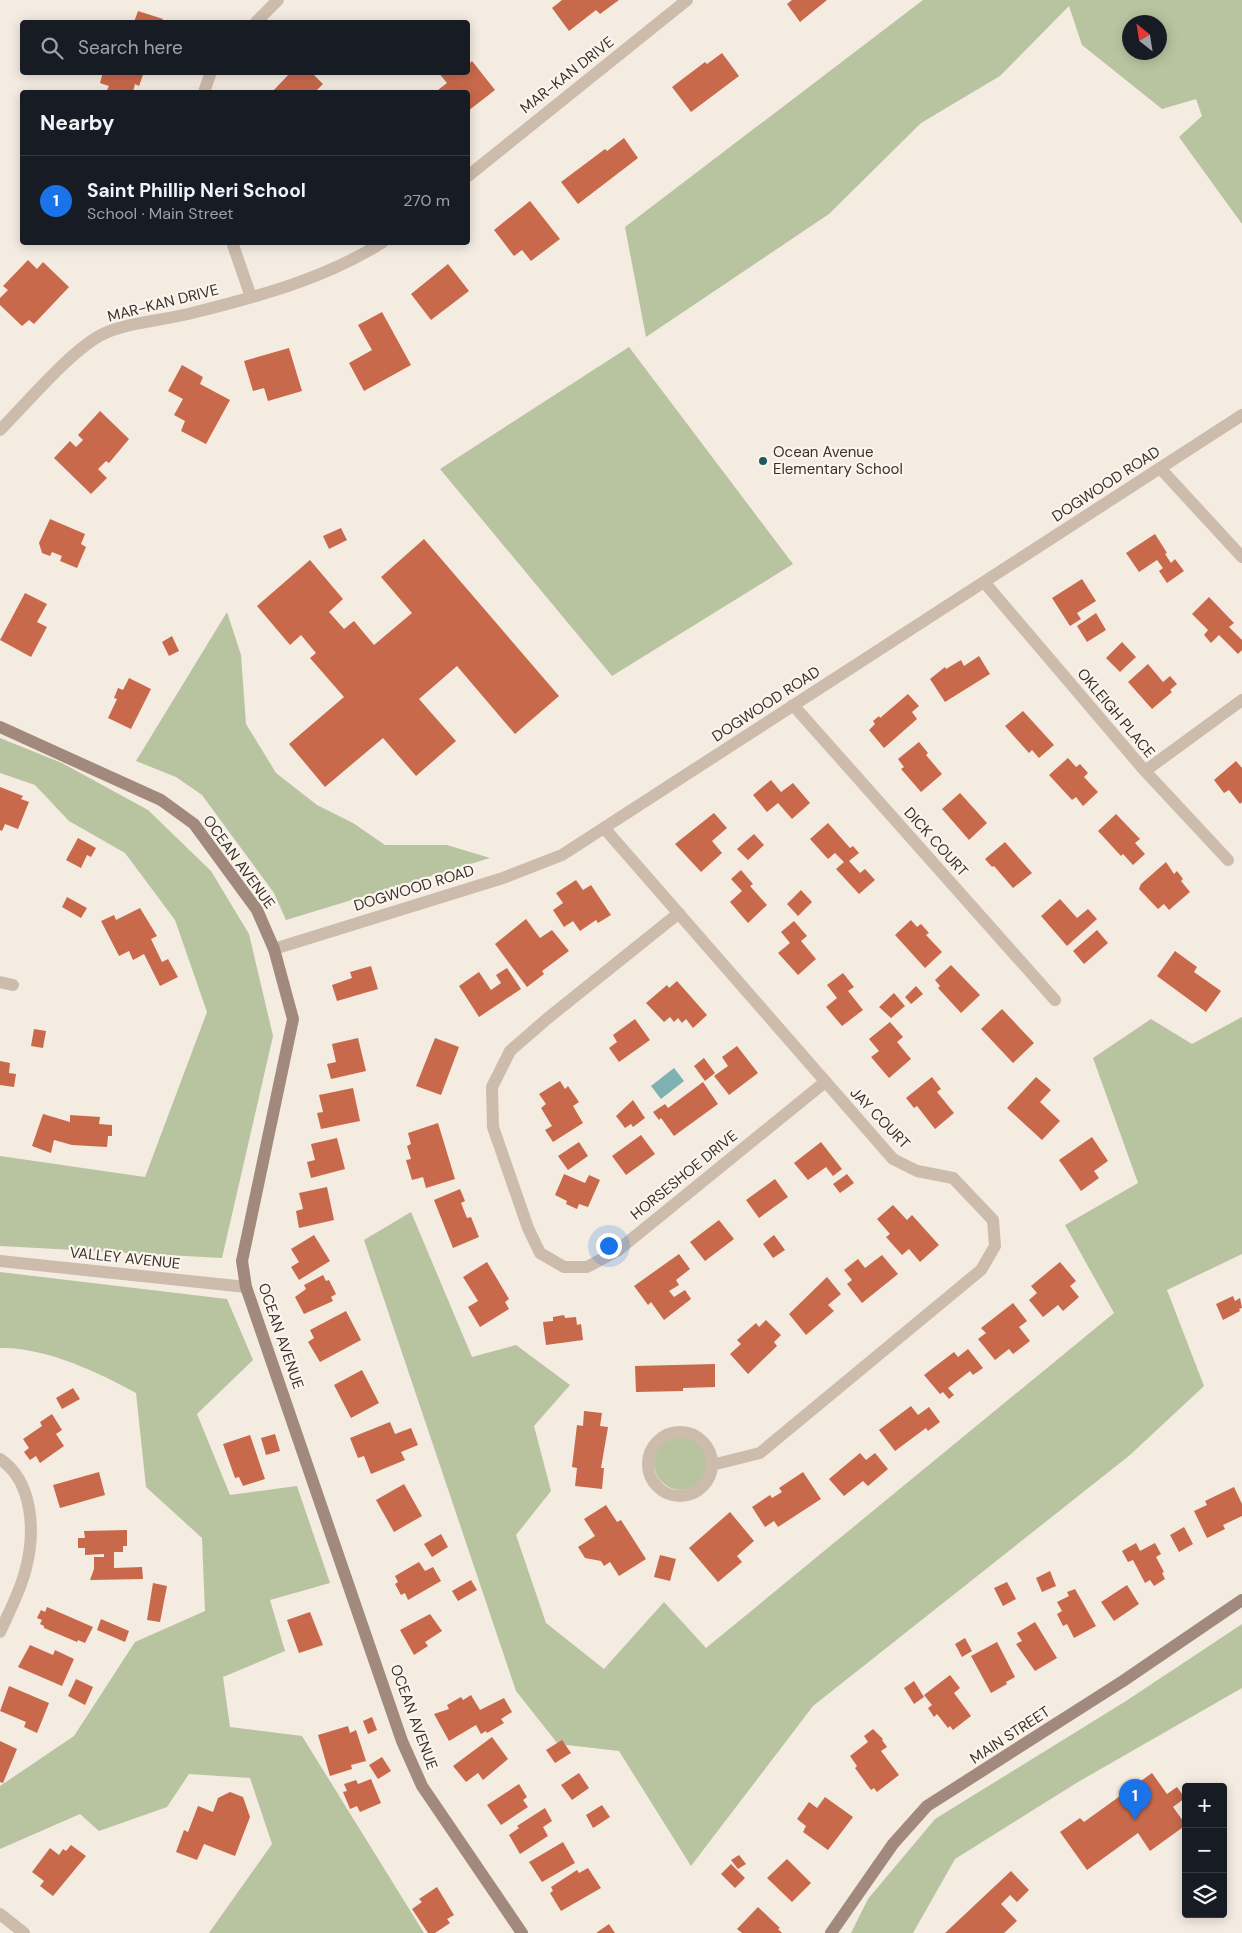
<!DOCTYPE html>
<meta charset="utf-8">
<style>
body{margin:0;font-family:"DM Sans",sans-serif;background:#242831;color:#f1f3f6}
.controls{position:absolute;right:15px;bottom:15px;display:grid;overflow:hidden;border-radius:5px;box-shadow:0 2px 12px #0003}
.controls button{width:45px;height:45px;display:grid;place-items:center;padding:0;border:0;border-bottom:1px solid #363941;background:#171b24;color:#f1f3f6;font:25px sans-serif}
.compass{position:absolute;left:1122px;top:15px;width:45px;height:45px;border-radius:50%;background:#171b24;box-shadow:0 2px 12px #0003;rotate:330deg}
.you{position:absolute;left:608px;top:1245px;width:18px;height:18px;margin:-12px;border:4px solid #fff;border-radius:50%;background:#1a73e8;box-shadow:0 0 0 8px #1a73e833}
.badge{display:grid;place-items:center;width:32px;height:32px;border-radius:50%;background:#1a73e8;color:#fff;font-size:16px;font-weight:700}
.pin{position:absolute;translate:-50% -41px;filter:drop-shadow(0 1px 2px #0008)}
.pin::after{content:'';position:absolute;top:26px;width:18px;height:15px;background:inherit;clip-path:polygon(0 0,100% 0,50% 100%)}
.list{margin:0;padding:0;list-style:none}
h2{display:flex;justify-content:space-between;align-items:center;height:65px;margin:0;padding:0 20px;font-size:21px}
h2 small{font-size:16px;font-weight:400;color:#9ea1a6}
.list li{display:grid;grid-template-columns:32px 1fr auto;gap:15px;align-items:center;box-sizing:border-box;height:90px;padding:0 20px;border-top:1px solid #363941}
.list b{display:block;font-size:19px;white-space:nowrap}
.list p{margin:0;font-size:16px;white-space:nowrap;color:#9ea1a6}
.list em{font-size:16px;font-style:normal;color:#9ea1a6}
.icon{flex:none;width:28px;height:28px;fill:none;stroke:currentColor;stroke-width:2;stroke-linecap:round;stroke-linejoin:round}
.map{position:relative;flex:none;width:1242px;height:1933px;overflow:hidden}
.search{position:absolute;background:#171b24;box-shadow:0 2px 12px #0003;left:20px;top:20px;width:450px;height:55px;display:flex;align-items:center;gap:12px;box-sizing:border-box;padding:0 18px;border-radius:5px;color:#9ea1a6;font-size:19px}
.panel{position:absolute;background:#171b24;box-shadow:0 2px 12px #0003;left:20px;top:90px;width:450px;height:155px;border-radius:5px}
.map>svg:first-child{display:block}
.green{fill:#b8c4a0;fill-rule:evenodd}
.water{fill:#7fb0b2}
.building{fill:#c8694b}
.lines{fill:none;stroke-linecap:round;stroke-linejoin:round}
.street{stroke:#cdbbac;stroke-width:12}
.secondary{stroke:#a18a7d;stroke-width:12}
.poi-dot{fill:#1f5a5e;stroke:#fbf5ee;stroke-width:2}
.labels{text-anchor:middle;stroke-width:4.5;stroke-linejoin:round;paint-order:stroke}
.street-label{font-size:15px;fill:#3b302b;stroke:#fbf5ee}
.poi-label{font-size:15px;fill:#3b302b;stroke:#fbf5ee;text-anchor:start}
</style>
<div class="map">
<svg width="1242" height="1933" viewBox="0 0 1242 1933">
<rect width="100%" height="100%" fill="#f4ebe1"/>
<path class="green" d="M923 0H1242V224L1179 137 1202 116 1196 99 1162 109 1082 45 1069 6 1000 76 921 123 829 214 646 337 625 227ZM1130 22H1160V52H1130Z
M629 347 793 564 612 676 440 469Z
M227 612 241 655 246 724 276 773 317 805 353 823 385 845H447L490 858 286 920 274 893 202 795 176 777 136 761Z
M0 738 62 763 148 810 211 871 249 934 273 1036 222 1258 0 1246V1156L145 1177 207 1012 175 920 125 853 69 821 35 785 0 773Z
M1242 1017V1254L1167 1290 1204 1386 1130 1455 813 1706 691 1866 619 1751 558 1744 516 1691 364 1240 411 1212 472 1357 516 1345 570 1385 534 1426 551 1491 516 1535 546 1623 604 1669 664 1602 706 1648 1114 1313 1065 1225 1138 1183 1093 1058 1151 1019 1192 1044Z
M0 1272 227 1299 253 1360 197 1414 230 1495 297 1486 330 1583 270 1600 285 1651 223 1677 230 1727 302 1736 424 1933H209L272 1844 250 1778 189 1774 167 1807 99 1831 80 1814 0 1849V1786L74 1736 135 1642 205 1611 202 1538 146 1487 136 1393C98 1372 45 1347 0 1348Z
M654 1463a27 27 0 1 1 54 0a27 27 0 1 1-54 0Z
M1242 1624V1688L1078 1782 955 1859 913 1933H851L868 1899 935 1819 1126 1701Z"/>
<path class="water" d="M674 1068 684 1081 661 1099 651 1086Z"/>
<path class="building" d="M562 0H619L600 14 596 10 569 31 552 8Z
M792 0H827L800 22 787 4Z
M138 11 163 19 162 22H134Z
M722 53 739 76 691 112 672 87 705 62 707 64Z
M472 61 495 90 468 111V92H440L438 90 447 83 438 72H468V65Z
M103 72H144L139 86 135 84 133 92H106L109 86 100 83Z
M291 72H311L323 84 315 92H272Z
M624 138 638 158 578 204 561 182 605 149 607 151Z
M530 201 560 239 531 261 522 250 514 256 494 230Z
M28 260 37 269 43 262 69 287 34 324 29 320 22 326 0 305V298L8 290 3 286Z
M448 264 469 291 431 320 411 294Z
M382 312 411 365 364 391 349 363 372 350 358 325Z
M289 348 302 391 268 401 264 388 253 391 244 361Z
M182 365 203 377 200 384 230 400 206 444 181 431 185 421 174 415 183 399 168 391Z
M100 411 129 439 109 463 106 461 98 469 107 478 91 494 54 458 70 441 76 447 83 440 78 435Z
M50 519 85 534 81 544 86 547 77 568 60 561 62 556 52 552 50 556 42 553 39 543Z
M341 528 347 540 329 549 323 536Z
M1155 534 1167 553 1165 554 1171 563 1175 559 1184 571 1167 583 1159 571 1163 568 1157 560 1139 572 1126 553Z
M424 539 559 696 515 734 457 666 419 699 456 741 416 776 383 738 325 787 289 744 344 697 310 658 316 653 301 635 290 645 257 606 310 560 343 599 329 612 344 629 354 621 374 645 412 613 381 577Z
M1082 579 1096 601 1077 613 1081 619 1070 626 1052 598Z
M25 593 47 604 37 622 47 627 31 657 0 640Z
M1209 597 1234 623 1229 627 1242 640V650L1238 654 1219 635 1211 643 1204 635 1208 630 1192 614Z
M1096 613 1106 630 1087 642 1077 626Z
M172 636 179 651 169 656 162 642Z
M1122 642 1136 657 1120 672 1106 658Z
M979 656 990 674 945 702 930 679 945 667 946 669 961 660 964 666Z
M1148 664 1163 682 1170 676 1177 684 1170 690 1172 692 1152 709 1128 682Z
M129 678 151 689 131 729 108 718 117 699 114 698 118 688 123 690Z
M908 694 919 706 912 712 917 719 884 748 869 730 875 724 873 721 879 716 880 718Z
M1023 711 1054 745 1039 758 1032 750 1029 753 1005 726Z
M919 742 928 753 926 755 942 774 921 792 901 769 904 767 898 759Z
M1068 758 1076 767 1080 764 1088 773 1084 777 1098 792 1083 806 1076 797 1072 800 1049 775Z
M1236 761 1242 768V802L1240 804 1229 790 1224 793 1214 780Z
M771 780 781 792 793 783 810 803 792 819 778 803 767 812 753 795Z
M0 787 23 796 21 799 29 802 18 829 5 824 2 831 0 830Z
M960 793 987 823 969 840 942 809Z
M714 813 727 828 712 841 722 853 701 872 675 844Z
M1116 814 1140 839 1135 843 1145 854 1133 865 1123 854 1121 856 1098 831Z
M828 823 850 848 853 846 859 853 849 861 860 873 865 869 875 880 859 894 836 869 844 862 835 853 828 859 810 839Z
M754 834 764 845 748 860 737 849Z
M78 838 96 848 91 857 87 855 81 868 66 860Z
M1005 842 1032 873 1013 888 994 866 992 867 985 859Z
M1166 862 1174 874 1177 871 1183 879 1181 881 1190 892 1169 910 1164 904 1158 909 1139 889 1141 884Z
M741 870 753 884 750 886 767 905 748 923 730 902 742 891 731 879Z
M576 880 583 890 591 885 611 915 598 923 596 920 580 931 573 921 564 927 553 910 563 903 556 893Z
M801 890 812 902 798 916 787 904Z
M67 897 87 908 81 918 62 907Z
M1060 899 1077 918 1088 909 1097 919 1067 946 1041 916Z
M140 908 157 936 151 939 162 962 168 959 178 977 160 986 144 954 133 960 129 951 119 956 101 921 114 915 116 920Z
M526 919 540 938 552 930 569 951 542 971 544 974 527 987 495 944Z
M911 920 917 927 921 924 929 933 926 935 942 952 925 968 895 935Z
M794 921 807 936 801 941 816 959 798 975 778 953 790 943 781 932Z
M1097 930 1108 943 1084 964 1073 951Z
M1175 951 1197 967 1194 972 1221 991 1206 1012 1157 976Z
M951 965 980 995 961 1013 938 988 940 986 935 980Z
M371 966 378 989 337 1001 332 985 352 978 350 972Z
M507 968 521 989 479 1017 459 986 479 972 491 990 501 983 496 975Z
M843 973 854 987 848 991 863 1010 842 1026 826 1007 837 998 827 985Z
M677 981 707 1015 693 1028 686 1019 682 1023 678 1018 674 1022 670 1017 664 1022 646 1003 667 985 669 988Z
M916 986 923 994 911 1004 905 997Z
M894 993 905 1006 891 1018 879 1007Z
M1002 1009 1034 1043 1013 1063 981 1029Z
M635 1019 650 1040 619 1062 609 1048 617 1042 613 1035Z
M890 1022 903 1037 897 1042 911 1059 889 1078 871 1057 879 1051 869 1039Z
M34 1029 46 1031 43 1048 31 1046Z
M358 1038 366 1071 331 1079 327 1064 336 1062 332 1044Z
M435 1038 459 1047 441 1095 416 1086Z
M737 1046 758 1073 729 1095 714 1076 728 1066 722 1057Z
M704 1058 715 1073 705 1081 694 1066Z
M0 1061 10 1063 9 1073 16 1074 14 1087 0 1085Z
M932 1077 941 1089 937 1092 954 1113 935 1129 917 1106 914 1108 906 1098Z
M1036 1077 1051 1090 1040 1102 1060 1121 1042 1140 1007 1108Z
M560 1081 565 1089 568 1086 579 1102 573 1106 583 1123 553 1142 545 1130 552 1126 541 1108 546 1104 539 1094Z
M703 1082 718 1104 674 1136 661 1118 659 1120 653 1112 665 1104 668 1108Z
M353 1088 360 1121 321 1129 317 1113 323 1112 319 1095Z
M633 1100 645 1118 633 1127 631 1124 625 1128 616 1116Z
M43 1114 70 1122V1115L100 1117 99 1124 112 1125V1136H108L107 1147 72 1145 54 1140 51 1153 32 1146Z
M438 1123 455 1179 426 1188 423 1177 412 1180 406 1160 411 1159 407 1146 411 1144 408 1133Z
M641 1135 655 1154 626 1175 612 1156Z
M1092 1137 1108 1161 1094 1171 1099 1178 1081 1191 1059 1160Z
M337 1138 345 1169 311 1178 307 1162 315 1160 311 1144Z
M579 1142 588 1156 568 1170 558 1156Z
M821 1142 842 1169 833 1176 826 1167 808 1180 794 1163Z
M564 1174 585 1183 589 1175 600 1180 588 1207 579 1204 577 1209 566 1204 567 1201 555 1195Z
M847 1174 854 1183 840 1193 833 1184Z
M775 1179 788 1197 759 1218 746 1200Z
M327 1187 334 1220 299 1228 296 1211 303 1209 299 1193Z
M460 1189 465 1201 461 1203 467 1218 471 1217 479 1237 453 1248 434 1200Z
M893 1205 907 1220 912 1215 939 1245 920 1262 909 1249 902 1255 886 1237 890 1234 877 1219Z
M719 1220 734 1239 705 1261 690 1242Z
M314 1235 330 1261 299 1280 291 1267 299 1262 291 1249Z
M774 1235 785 1250 773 1258 763 1244Z
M679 1254 690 1269 676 1280 679 1285 669 1291 674 1297 685 1290 691 1299 664 1320 651 1302 648 1305 634 1286Z
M882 1255 898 1274 862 1303 847 1284 852 1280 844 1270 858 1259 865 1268Z
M487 1262 509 1299 505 1302 509 1309 480 1327 468 1307 478 1301 463 1277Z
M1060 1262 1076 1281 1070 1286 1079 1297 1063 1311 1058 1305 1043 1317 1029 1300 1037 1293 1031 1286Z
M323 1275 326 1281 329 1280 336 1294 331 1297 333 1301 304 1314 295 1297 306 1289 304 1285Z
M827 1277 841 1294 828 1305 834 1311 806 1335 789 1314Z
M1233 1296 1235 1301 1240 1298 1242 1308 1239 1309 1240 1311 1223 1320 1216 1304Z
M1013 1303 1027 1321 1019 1327 1030 1341 1013 1354 1009 1349 995 1360 978 1339 986 1333 981 1328Z
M346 1311 361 1340 320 1362 308 1342 314 1338 310 1330Z
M564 1315 565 1318 576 1317 577 1325 581 1324 583 1340 546 1345 543 1322 553 1321V1317Z
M766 1320 781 1335 774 1342 777 1346 748 1374 730 1354 741 1344 737 1340 756 1323 759 1327Z
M968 1349 983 1368 973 1375 970 1371 948 1388 954 1395 949 1399 943 1392 940 1394 924 1375 954 1352 958 1357Z
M715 1364V1387L683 1388V1391L636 1392 635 1366Z
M362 1370 379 1403 351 1418 334 1385Z
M73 1388 80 1399 62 1409 56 1398Z
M911 1406 918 1415 929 1407 940 1422 928 1431 926 1428 895 1451 879 1430Z
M584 1411 602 1413 600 1426 608 1427 601 1468H604L602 1489 575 1486 577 1468 572 1467 577 1425 583 1426Z
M52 1414 62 1430 56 1434 64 1446 40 1463 36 1456 30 1460 24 1452 29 1448 23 1439 42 1426 40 1422Z
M390 1422 395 1434 411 1428 418 1445 401 1452 405 1460 371 1474 364 1456 358 1458 350 1438Z
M275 1434 280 1451 266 1455 261 1438Z
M250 1435 265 1479 243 1486 239 1477 235 1478 223 1444Z
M860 1453 866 1460 875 1453 888 1469 868 1486 863 1481 844 1496 829 1479Z
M99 1472 105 1495 60 1508 53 1485Z
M803 1472 821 1499 778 1527 774 1521 765 1527 752 1507 770 1495 772 1498 782 1492 779 1488Z
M404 1484 422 1516 394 1532 376 1500Z
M1234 1487 1242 1504V1516L1223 1525 1225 1529 1207 1538 1194 1511 1207 1505 1205 1501Z
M606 1505 617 1522 621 1520 646 1559 619 1576 610 1562 604 1566 601 1561 585 1558 578 1547 595 1536 584 1519Z
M730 1512 754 1541 737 1556 742 1562 718 1582 689 1548Z
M1184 1527 1193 1544 1179 1552 1170 1535Z
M127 1530V1546H123V1552H114V1568L142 1567 143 1579 90 1580 94 1569V1557H104V1554L85 1555V1548H78V1538H85L84 1531Z
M441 1534 448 1547 432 1557 424 1544Z
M1136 1543 1140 1551 1155 1543 1161 1554 1156 1557 1164 1572 1162 1573 1165 1579 1154 1586 1150 1580 1145 1583 1133 1560 1128 1562 1122 1551Z
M660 1555 676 1559 670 1581 654 1577Z
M419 1562 425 1571 433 1567 441 1581 408 1600 405 1593 401 1595 395 1584 398 1582 395 1576Z
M1050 1571 1056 1586 1042 1592 1036 1578Z
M471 1580 477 1590 458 1601 452 1591Z
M1007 1582 1016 1599 1003 1606 994 1588Z
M153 1583 167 1586 160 1622 147 1620Z
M1127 1585 1139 1604 1114 1621 1101 1602Z
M1075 1589 1096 1626 1074 1638 1067 1624 1063 1626 1057 1614 1062 1611 1057 1602 1069 1596 1067 1592Z
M47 1607 93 1627 85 1643 78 1640 77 1642 44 1628V1626L40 1624 42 1620 37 1618 41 1610 45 1612Z
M310 1612 323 1645 299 1653 287 1620Z
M430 1614 442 1631 425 1642 428 1646 414 1655 400 1630Z
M101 1619 129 1631 125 1642 97 1630Z
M1035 1622 1057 1658 1035 1671 1016 1644 1022 1641 1017 1633Z
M965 1638 972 1651 962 1657 955 1644Z
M997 1642 1015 1677 1006 1682 1007 1684 991 1693 971 1656Z
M30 1645 53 1655 55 1650 74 1659 62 1686 18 1667Z
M950 1675 960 1688 954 1693 971 1716 953 1730 950 1726 948 1728 937 1714 934 1717 928 1708 932 1705 924 1695Z
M76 1679 93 1687 85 1705 68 1696Z
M914 1681 924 1697 914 1704 904 1688Z
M9 1686 49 1703 37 1733 24 1727 26 1722 0 1711Z
M471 1695 480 1710 504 1698 512 1712 501 1719 504 1723 487 1733 486 1731 481 1734 476 1725 449 1741 434 1714 449 1709 447 1705 461 1697 463 1700Z
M372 1717 377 1730 368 1734 363 1721Z
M348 1726 350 1733 356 1730 366 1761 351 1765 352 1769 330 1776 318 1735Z
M873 1729 883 1739 882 1740 887 1747 881 1751 899 1775 877 1792 874 1788 871 1790 855 1768 857 1766 850 1756 868 1742 864 1736Z
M492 1737 508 1759 483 1780 478 1773 466 1782 453 1766Z
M562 1740 571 1753 555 1763 546 1750Z
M0 1741 17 1749 3 1783 0 1782Z
M382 1757 391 1771 378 1779 369 1765Z
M579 1773 589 1788 572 1800 561 1785Z
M1152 1773 1167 1794 1177 1787 1185 1798 1173 1807 1186 1825 1150 1851 1138 1833 1087 1870 1060 1832 1080 1818 1084 1822Z
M371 1779 381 1803 360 1812 357 1806 350 1809 343 1792 347 1791 344 1784 356 1780 358 1784Z
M519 1784 527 1797 523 1800 528 1807 501 1825 487 1805Z
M230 1792 243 1797 250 1817 235 1856 204 1844 197 1860 176 1852 184 1830 188 1832 198 1806 213 1812 218 1798Z
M825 1797 853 1817 828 1850 803 1832 806 1826 797 1819 809 1802 817 1808Z
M602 1805 610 1817 593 1828 586 1815Z
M545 1808 552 1821 543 1827 548 1836 520 1854 509 1835 519 1828 517 1826Z
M563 1842 575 1863 542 1882 529 1862Z
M71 1845 86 1856 53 1896 40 1886 44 1881 32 1872 50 1848 59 1855 63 1849 66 1851Z
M739 1855 746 1864 738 1869 731 1860Z
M787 1859 811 1883 792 1902 767 1878Z
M731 1864 745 1878 735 1888 721 1874Z
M588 1868 601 1888 561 1911 550 1893 553 1891 551 1887 577 1870 579 1873Z
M1011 1871 1029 1890 1017 1902 1010 1895 1001 1904 1017 1921 1004 1933H945Z
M437 1887 454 1915 447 1919 450 1923 435 1933H428L412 1909 422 1902 419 1899Z
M758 1907 780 1928 778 1929 782 1933H742L737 1929Z
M609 1924 615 1933H596Z"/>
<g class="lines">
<path class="street" d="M256 22 278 0
M204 92 211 72
M468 176 687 0
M232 242 251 297
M0 430C26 404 72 349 103 334 126 323 163 320 188 314 256 297 323 280 383 242
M1160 468 1242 557
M984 582 1145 771 1228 860
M793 705 1055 1000
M1145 771 1242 700
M605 829 893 1159 917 1171 953 1178 993 1220 995 1246 981 1270 760 1453 712 1465
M679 913 548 1018 510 1051 492 1087 493 1127 528 1228 540 1253 564 1267H587L617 1251 825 1082
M274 949 503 878 562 855 1242 415
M0 982 13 985
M0 1261 246 1287
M648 1464a32 32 0 1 1 64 0a32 32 0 1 1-64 0Z
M0 1459C34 1482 35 1533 26 1568 21 1590 9 1612 0 1632
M0 1914 24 1933"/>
<path class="secondary" d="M0 727 161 800 194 824 257 910 274 949 293 1019 242 1261 246 1287 402 1741 422 1786 522 1933
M831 1933 893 1844 927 1806 1123 1681 1242 1600"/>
</g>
<circle class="poi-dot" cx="763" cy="461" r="5"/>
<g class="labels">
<g class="street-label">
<text transform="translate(567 75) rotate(-38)" y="5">MAR-KAN DRIVE</text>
<text transform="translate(163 303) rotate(-14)" y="5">MAR-KAN DRIVE</text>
<text transform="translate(1106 484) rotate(-33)" y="5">DOGWOOD ROAD</text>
<text transform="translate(766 704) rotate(-33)" y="5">DOGWOOD ROAD</text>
<text transform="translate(1116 713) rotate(50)" y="5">OKLEIGH PLACE</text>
<text transform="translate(936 842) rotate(48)" y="5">DICK COURT</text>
<text transform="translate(239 862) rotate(54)" y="5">OCEAN AVENUE</text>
<text transform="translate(414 888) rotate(-17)" y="5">DOGWOOD ROAD</text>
<text transform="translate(880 1118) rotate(46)" y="5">JAY COURT</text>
<text transform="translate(684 1175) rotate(-39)" y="5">HORSESHOE DRIVE</text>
<text transform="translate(125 1258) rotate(6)" y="5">VALLEY AVENUE</text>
<text transform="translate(281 1336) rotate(71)" y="5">OCEAN AVENUE</text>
<text transform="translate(414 1717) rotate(70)" y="5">OCEAN AVENUE</text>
<text transform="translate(1010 1735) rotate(-33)" y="5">MAIN STREET</text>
</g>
<g class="poi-label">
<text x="773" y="457">Ocean Avenue<tspan x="773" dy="17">Elementary School</tspan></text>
</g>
</g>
</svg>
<div class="controls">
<button>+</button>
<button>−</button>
<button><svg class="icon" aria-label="layers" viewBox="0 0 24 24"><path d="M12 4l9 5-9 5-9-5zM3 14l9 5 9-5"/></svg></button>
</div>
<svg class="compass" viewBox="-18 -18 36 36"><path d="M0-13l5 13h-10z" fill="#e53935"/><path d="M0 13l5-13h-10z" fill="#9ea1a6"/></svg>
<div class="you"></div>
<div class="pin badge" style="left:1135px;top:1820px">1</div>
<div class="search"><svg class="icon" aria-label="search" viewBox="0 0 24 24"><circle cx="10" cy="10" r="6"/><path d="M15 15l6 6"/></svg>Search here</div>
<section class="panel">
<h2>Nearby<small></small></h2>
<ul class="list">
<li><span class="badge">1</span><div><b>Saint Phillip Neri School</b><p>School · Main Street</p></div><em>270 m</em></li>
</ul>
</section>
</div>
